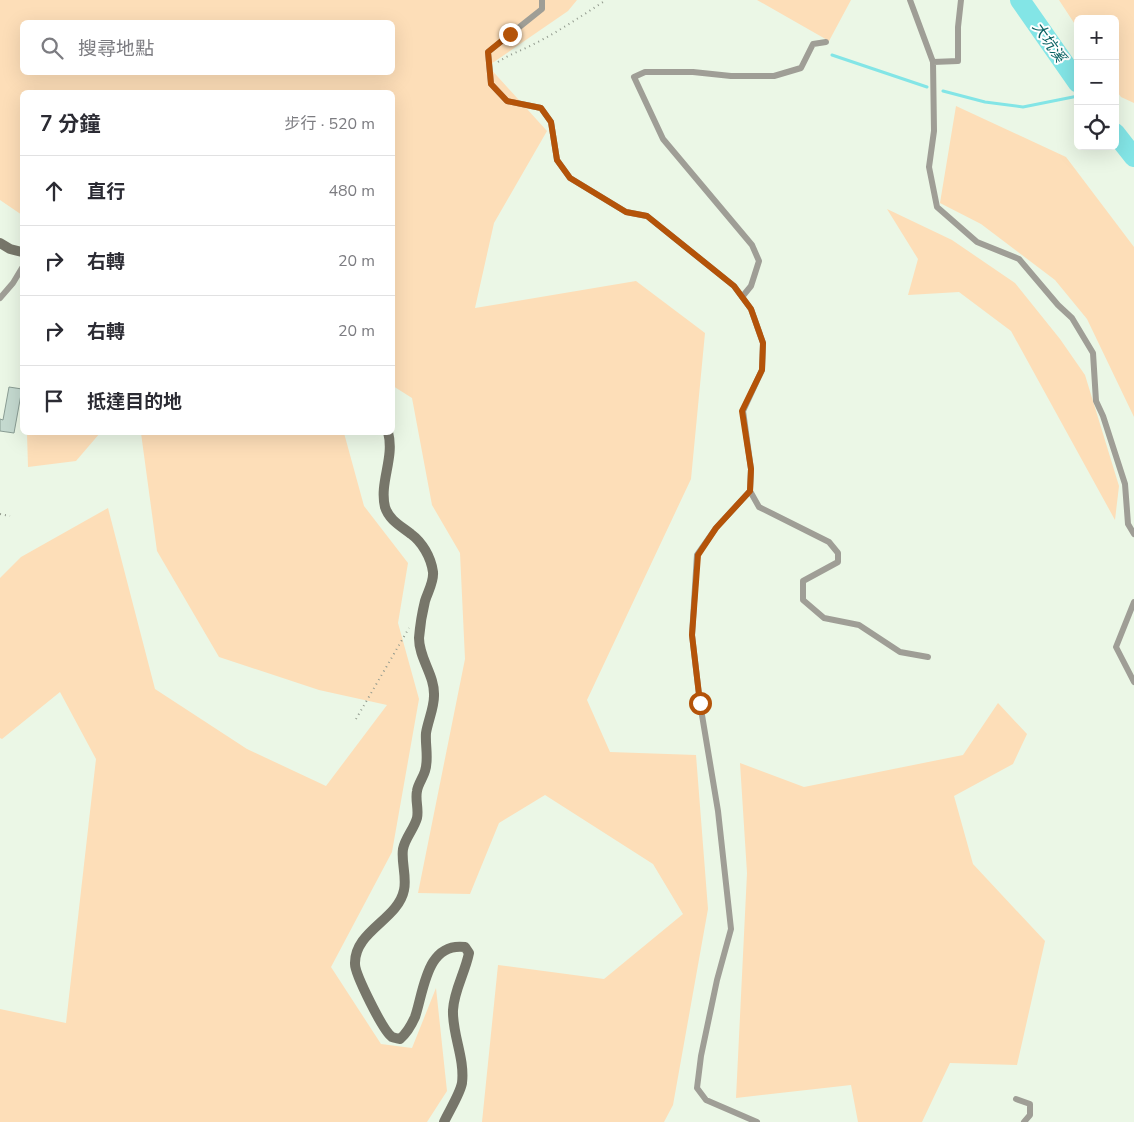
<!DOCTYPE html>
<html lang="zh-TW">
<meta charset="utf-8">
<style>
body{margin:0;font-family:"Nunito Sans","Noto Sans TC",sans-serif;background:#f2f2f3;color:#2b2b33}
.controls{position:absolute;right:15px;top:15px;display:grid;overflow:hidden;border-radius:8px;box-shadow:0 5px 20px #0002}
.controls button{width:45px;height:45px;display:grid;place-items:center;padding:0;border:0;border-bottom:1px solid #e1e1e2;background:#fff;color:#2b2b33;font:25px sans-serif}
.stop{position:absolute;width:15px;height:15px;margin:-11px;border:4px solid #b45309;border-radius:50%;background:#fff}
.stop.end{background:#b45309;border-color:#fff;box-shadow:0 1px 5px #0008}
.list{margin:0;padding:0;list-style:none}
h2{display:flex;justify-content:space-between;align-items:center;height:65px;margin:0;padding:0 20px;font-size:21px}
h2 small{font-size:16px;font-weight:400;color:#7c7c81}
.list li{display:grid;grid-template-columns:32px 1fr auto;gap:15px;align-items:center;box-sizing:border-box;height:70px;padding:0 20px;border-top:1px solid #e1e1e2}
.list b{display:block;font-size:19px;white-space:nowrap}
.list em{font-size:16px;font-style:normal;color:#7c7c81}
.icon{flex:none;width:28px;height:28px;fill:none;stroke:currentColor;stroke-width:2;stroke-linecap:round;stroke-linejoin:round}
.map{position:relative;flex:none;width:1134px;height:1122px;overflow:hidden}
.search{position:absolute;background:#fff;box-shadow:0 5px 20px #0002;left:20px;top:20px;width:375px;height:55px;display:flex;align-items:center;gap:12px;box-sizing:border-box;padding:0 18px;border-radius:8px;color:#7c7c81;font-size:19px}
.panel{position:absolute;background:#fff;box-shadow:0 5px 20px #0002;left:20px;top:90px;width:375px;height:345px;border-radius:8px}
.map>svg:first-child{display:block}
.green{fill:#fddeb8;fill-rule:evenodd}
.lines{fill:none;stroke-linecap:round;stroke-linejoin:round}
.stream{stroke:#83e5e6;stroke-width:3}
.river{stroke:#83e5e6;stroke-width:20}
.building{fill:#c5dad0;stroke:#8a9d94}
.path{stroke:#91998d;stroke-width:2;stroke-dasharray:1 4;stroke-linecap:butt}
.lane{stroke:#9f9e96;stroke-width:6}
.secondary{stroke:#77766a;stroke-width:10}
.route{stroke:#b45309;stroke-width:6}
.labels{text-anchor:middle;stroke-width:4;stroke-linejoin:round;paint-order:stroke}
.water-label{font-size:15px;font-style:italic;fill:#076061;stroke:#fff}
</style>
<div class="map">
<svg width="1134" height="1122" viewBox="0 0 1134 1122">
<rect width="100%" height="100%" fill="#ebf7e6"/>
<path class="green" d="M0 0H577L568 11 488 66 547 131 494 223 475 308 636 281 705 333 691 479 587 700 610 752 696 755 708 909 673 1105 664 1122H482L498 965 604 979 683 914 653 864 545 795 499 823 470 894 418 893 465 659 460 553 432 505 412 398 393 386 392 92H22V215L0 200ZM22 22H392V72H22Z
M757 0H851L829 41Z
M1059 0H1134V103L1121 97 1115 89V19H1078V29Z
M956 106 1066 157 1134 247V417L1087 319 1055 280 981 224 940 203Z
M887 209 952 240 1015 283 1060 339 1085 375 1119 486 1115 520 1011 331 959 292 908 295 918 259Z
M27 433V432L100 433 76 461 28 467Z
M141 433H344L364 506 408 563 398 623 419 699 392 852 331 967 381 1044 412 1048 436 988 447 1091 427 1122H0V1009L66 1023 96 759 60 692 2 739 0 738V578L21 557 108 508 155 689 247 749 326 786 387 705 319 690 219 657 157 551Z
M998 703 1027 734 1013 764 954 796 973 864 1045 941 1017 1065 950 1063 922 1122H858L851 1085 736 1098 747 873 740 763 804 787 963 755Z"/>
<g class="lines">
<path class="stream" d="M832 55 927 87
M943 91 985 102 1023 107 1078 96"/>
<path class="river" d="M1020 0 1078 83
M1115 133 1134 157"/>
</g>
<path class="building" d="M9 387 22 389 14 433 0 431V419L3 420Z"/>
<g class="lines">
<path class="path" d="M498 62C510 54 523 50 536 43 561 30 583 15 606 0
M0 514 10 516
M356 719 409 628"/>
<path class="lane" d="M542 0V9L488 52 491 84 507 101 541 108 551 122 557 160 570 178 626 212 647 216 734 286 751 309 763 343 762 370 743 411 751 469 750 491 716 528 697 555 692 635 700 703 718 811 731 929 717 980 701 1056 697 1088 706 1100 757 1122
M910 0 933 62 934 131 929 167 937 207 977 242 1019 259 1058 305 1072 318 1093 353 1096 401 1103 416 1125 484 1128 524 1134 534
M933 62 958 61V27L961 0
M742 297 751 286 759 261 752 245 663 139 634 77 645 72H693L731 76H774L801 68 813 44 826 42
M0 298 13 283 22 268
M750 491 759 507 829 542 838 553V562L803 581V600L824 618 859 625 900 652 928 657
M1134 602 1116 647 1134 682
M1016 1099 1030 1104V1115L1024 1122"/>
<path class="secondary" d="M0 243 10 249 22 252
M388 432C395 458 379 482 385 507 389 520 401 526 411 534 422 542 431 557 433 572 434 582 428 591 425 601 422 613 420 626 419 638 419 659 435 675 434 696 434 708 428 721 426 733 425 745 429 759 425 771 423 778 418 784 417 791 415 800 419 809 417 818 414 829 405 838 403 849 401 862 407 877 404 890 398 920 354 931 355 964 355 974 383 1031 392 1037 394 1038 397 1038 400 1039 407 1033 411 1026 415 1017 424 991 426 942 465 947L469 953C465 973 454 990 453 1010 452 1034 465 1058 462 1083 460 1094 449 1111 444 1122"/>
</g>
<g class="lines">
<path class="route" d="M510 34 488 52 491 84 507 101 541 108 551 122 557 160 570 178 626 212 647 216 734 286 751 309 763 343 762 370 742 411 751 469 750 491 716 528 698 555 692 635 700 703"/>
</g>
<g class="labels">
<g class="water-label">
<text transform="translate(1049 42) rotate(55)" y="5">大坑溪</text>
</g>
</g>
</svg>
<div class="controls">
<button>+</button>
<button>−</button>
<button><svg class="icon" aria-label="locate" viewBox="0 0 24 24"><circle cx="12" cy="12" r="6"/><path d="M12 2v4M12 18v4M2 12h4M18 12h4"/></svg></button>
</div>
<div class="stop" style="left:700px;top:703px"></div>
<div class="stop end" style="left:510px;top:34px"></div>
<div class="search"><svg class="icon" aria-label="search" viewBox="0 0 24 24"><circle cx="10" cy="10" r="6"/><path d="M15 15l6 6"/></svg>搜尋地點</div>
<section class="panel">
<h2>7 分鐘<small>步行 · 520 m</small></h2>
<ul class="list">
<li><svg class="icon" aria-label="ahead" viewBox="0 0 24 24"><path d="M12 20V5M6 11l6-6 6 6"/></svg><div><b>直行</b></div><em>480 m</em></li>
<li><svg class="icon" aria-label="right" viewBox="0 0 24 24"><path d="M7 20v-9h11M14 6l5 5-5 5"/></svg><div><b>右轉</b></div><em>20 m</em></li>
<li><svg class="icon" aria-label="right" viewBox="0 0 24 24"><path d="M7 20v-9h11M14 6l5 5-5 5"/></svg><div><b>右轉</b></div><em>20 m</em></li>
<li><svg class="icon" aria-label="arrive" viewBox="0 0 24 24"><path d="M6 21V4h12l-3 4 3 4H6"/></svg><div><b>抵達目的地</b></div></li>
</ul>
</section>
</div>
